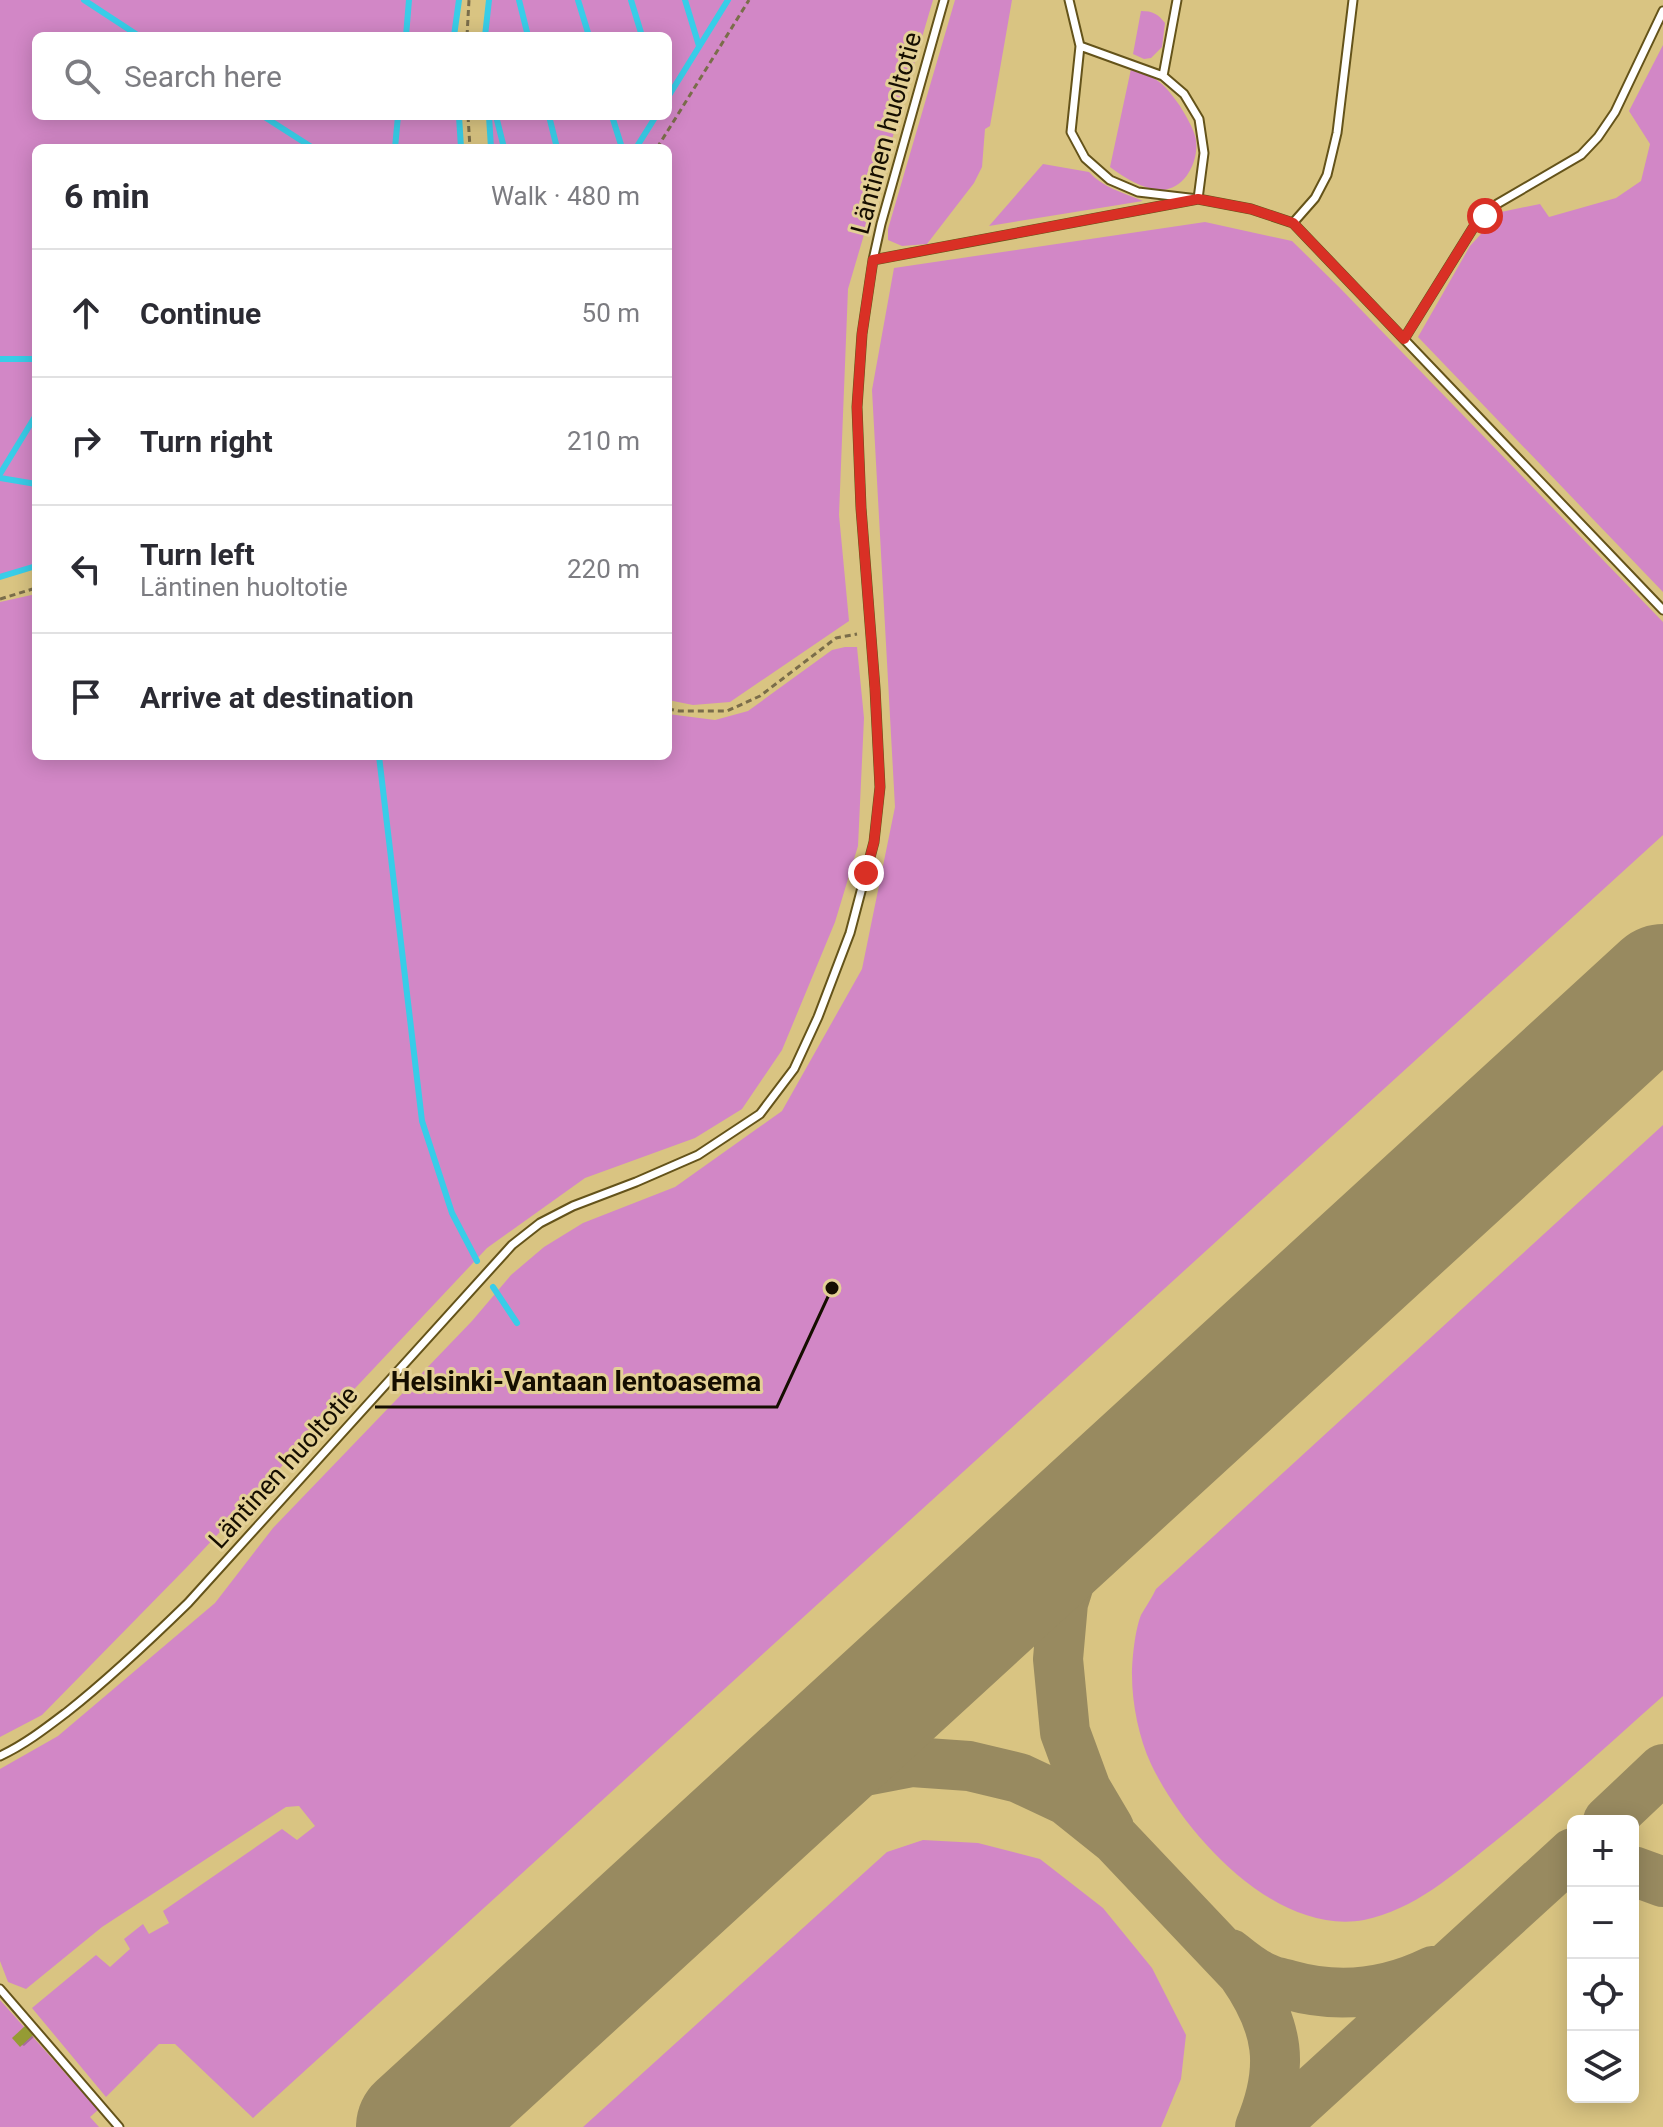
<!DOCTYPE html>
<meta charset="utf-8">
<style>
body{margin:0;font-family:Roboto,sans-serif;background:#f2f2f3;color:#2b2b33}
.controls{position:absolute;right:24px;bottom:24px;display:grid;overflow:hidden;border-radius:12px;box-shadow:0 4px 20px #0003}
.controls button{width:72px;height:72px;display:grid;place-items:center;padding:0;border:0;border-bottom:2px solid #e1e1e2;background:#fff;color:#2b2b33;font:40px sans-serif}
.stop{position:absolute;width:24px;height:24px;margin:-18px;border:6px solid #d93025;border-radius:50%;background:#fff}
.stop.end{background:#d93025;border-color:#fff;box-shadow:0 2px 8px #0008}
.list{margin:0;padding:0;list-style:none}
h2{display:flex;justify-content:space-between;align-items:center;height:104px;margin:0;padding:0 32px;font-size:34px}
h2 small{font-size:26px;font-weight:400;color:#7c7c81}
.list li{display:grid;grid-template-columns:52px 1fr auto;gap:24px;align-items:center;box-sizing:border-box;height:128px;padding:0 32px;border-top:2px solid #e1e1e2}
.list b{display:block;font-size:30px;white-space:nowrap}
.list p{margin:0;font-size:26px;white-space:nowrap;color:#7c7c81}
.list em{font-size:26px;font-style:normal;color:#7c7c81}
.icon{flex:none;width:44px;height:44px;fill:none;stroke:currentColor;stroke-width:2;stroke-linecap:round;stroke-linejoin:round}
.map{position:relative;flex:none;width:1663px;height:2127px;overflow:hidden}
.search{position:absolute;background:#fff;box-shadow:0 4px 20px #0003;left:32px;top:32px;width:640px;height:88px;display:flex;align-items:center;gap:20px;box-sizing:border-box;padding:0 28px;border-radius:12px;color:#7c7c81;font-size:30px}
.panel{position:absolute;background:#fff;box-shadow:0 4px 20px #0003;left:32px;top:144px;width:640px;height:616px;border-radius:12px}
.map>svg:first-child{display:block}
.built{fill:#d9c482;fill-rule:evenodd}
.green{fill:#d287c6}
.shadow{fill:#0003}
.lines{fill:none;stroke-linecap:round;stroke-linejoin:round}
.stream{stroke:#38cde8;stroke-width:6}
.taxiway{stroke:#988a60;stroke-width:50}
.runway{stroke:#988a60;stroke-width:124}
.building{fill:#959b34}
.lane-casing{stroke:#64531a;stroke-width:11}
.path{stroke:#7a6d4a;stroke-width:3;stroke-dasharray:6 4;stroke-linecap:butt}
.lane{stroke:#fff;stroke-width:7}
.route{stroke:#d93025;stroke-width:10}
.labels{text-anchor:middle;stroke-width:6;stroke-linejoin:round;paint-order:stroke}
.street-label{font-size:26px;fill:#150e00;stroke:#e3d096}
.leader{fill:none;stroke:#150e00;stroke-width:3}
.callout-dot{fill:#150e00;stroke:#e3d096;stroke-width:3}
.callout-label{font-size:28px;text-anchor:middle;font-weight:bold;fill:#150e00;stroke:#e3d096;stroke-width:6;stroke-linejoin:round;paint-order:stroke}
</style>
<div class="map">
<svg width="1663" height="2127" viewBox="0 0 1663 2127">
<rect width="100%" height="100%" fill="#e3d096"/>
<path class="built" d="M0 0H1663V2127H0ZM36 36H668V116H36ZM36 148H668V756H36ZM1573 1821H1633V2097H1573Z"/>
<path class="green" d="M0 0H459L454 36H36V116H459L461 148H36V566L0 577Z
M489 0H933L848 289 839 515 849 621 730 702 693 705 668 700V148H491L489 116H668V36H485Z
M955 0H1012L990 126 985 129 982 167 974 183 927 244 902 246 888 240V229Z
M1141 11C1153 11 1158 14 1165 23L1162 47 1151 58 1144 59 1133 54Z
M1663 45V592L1418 337 1470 246 1501 212 1540 204 1549 217 1616 198 1641 181 1650 144 1629 111Z
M1131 69C1139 72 1148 75 1155 79 1165 85 1173 96 1180 106 1186 116 1194 129 1196 140 1199 161 1185 190 1161 190 1143 189 1124 178 1110 167Z
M1043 164 1089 172C1102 187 1124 193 1143 201L989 226Z
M1205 222 1292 241 1339 287 1663 622V835L253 2118 175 2044H159L106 2097 32 2008 96 1955 110 1967 130 1949 124 1939 143 1924 149 1934 169 1923 163 1911 282 1829 297 1840 315 1826 299 1806 286 1807 102 1927 26 1989 8 1982 0 1961V1769L58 1736 215 1603 273 1528 472 1321 511 1275 544 1247 583 1223 675 1187 782 1111 862 969 895 807 872 390 894 268Z
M36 594V756H668V714L715 720 748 711 832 650 845 647H857L864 718 858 846 835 922 782 1050 742 1109 695 1138 585 1178 487 1248 187 1567 42 1715 0 1737V602Z
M1663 1125V1696C1607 1746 1552 1796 1493 1843 1454 1874 1414 1910 1364 1920 1276 1936 1185 1835 1151 1764 1139 1738 1132 1704 1132 1675 1132 1659 1135 1630 1141 1615 1146 1606 1152 1598 1156 1589Z
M923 1840 978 1843 1040 1859 1103 1908 1152 1968 1186 2035 1181 2079 1161 2127H583L887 1852Z
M0 2000 98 2110 90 2117 99 2127H0Z"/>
<path class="shadow" d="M27 2030 34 2037 24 2046 22 2045Z"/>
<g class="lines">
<path class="stream" d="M84 0 139 36
M519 0 528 36
M578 0 589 36
M631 0 642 36
M685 0 699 46
M406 36 409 0
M454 36 459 0
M485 36 489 0
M668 97 728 0
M263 116 313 148
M459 116 461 148
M489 116 491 148
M496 116 504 148
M549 116 557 148
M612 116 622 148
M395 148 398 116
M636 148 656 116
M0 359H36
M0 474 36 415
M0 478 36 484
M0 577 36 566
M379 756 422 1121 452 1213 477 1261
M493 1287 517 1323"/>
<path class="taxiway" d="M758 1818 839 1776 912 1762 969 1766 1019 1778 1066 1800 1116 1840 1242 1973C1279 2026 1285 2067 1260 2127
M1608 1821 1663 1769
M1109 1828 1086 1789 1065 1732 1058 1659 1063 1603 1078 1555 1104 1507 1140 1463
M1633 1871 1663 1882
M1230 1954C1241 1963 1253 1973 1266 1978 1273 1982 1282 1983 1289 1985 1338 1999 1388 1993 1433 1971
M1273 2127 1573 1853"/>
<path class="runway" d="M418 2127C834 1748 1247 1365 1663 986"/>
</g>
<path class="building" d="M25 2026 33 2035 20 2047 12 2038Z"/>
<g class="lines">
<g class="lane-casing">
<path id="lane" d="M1069 0 1080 46 1071 132 1085 158 1110 180 1138 192 1198 199 1251 209 1293 223 1663 610
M1163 76 1177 0
M1293 223 1315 198 1327 175 1337 133 1353 0
M873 260 1198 199 1204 153 1199 119 1184 94 1163 76 1080 46
M1404 339 1473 228 1497 204 1581 155 1598 137 1615 112 1663 11
M0 1756C24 1745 46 1728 67 1712 110 1678 149 1641 188 1603L512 1245 540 1223 573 1206 636 1182 698 1155 760 1114 794 1069 818 1017 850 933 874 842 880 787 875 688 861 508 857 407 862 334 873 260 881 224 944 0
M0 1989 119 2127"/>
</g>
<path class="path" d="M467 36 469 0
M468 116 470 148
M657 148 749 0
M0 599 36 588
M668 709 679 711H727L760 696 836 638 857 634"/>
<use href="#lane" class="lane"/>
</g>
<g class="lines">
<path class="route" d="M866 873 874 842 880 787 875 688 861 508 857 407 862 334 873 260 1198 199 1251 209 1293 223 1404 339 1473 228 1485 216"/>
</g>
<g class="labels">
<g class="street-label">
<text transform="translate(886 133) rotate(-75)" y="9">Läntinen huoltotie</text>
<text transform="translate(283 1467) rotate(-48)" y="9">Läntinen huoltotie</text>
</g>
</g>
<path class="leader" d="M832 1288L777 1407H375"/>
<circle class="callout-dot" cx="832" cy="1288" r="8"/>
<g class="callout-label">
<text x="576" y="1391">Helsinki-Vantaan lentoasema</text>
</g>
</svg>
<div class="controls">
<button>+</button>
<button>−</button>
<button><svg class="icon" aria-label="locate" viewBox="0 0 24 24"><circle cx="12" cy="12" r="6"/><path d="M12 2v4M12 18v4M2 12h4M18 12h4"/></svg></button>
<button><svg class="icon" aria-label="layers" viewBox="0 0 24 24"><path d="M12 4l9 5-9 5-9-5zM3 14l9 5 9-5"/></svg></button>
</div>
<div class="stop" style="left:1485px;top:216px"></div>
<div class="stop end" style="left:866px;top:873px"></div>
<div class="search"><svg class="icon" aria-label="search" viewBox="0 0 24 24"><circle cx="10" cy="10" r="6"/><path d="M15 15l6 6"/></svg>Search here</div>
<section class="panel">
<h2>6 min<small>Walk · 480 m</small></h2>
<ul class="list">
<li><svg class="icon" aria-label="ahead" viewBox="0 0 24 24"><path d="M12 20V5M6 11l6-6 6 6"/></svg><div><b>Continue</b></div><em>50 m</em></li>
<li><svg class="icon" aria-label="right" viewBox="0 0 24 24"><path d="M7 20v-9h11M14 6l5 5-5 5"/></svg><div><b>Turn right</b></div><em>210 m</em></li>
<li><svg class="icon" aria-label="left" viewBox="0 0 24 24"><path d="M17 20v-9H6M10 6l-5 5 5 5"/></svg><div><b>Turn left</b><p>Läntinen huoltotie</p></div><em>220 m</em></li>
<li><svg class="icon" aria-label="arrive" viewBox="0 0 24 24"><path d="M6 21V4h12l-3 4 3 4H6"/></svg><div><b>Arrive at destination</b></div></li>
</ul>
</section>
</div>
